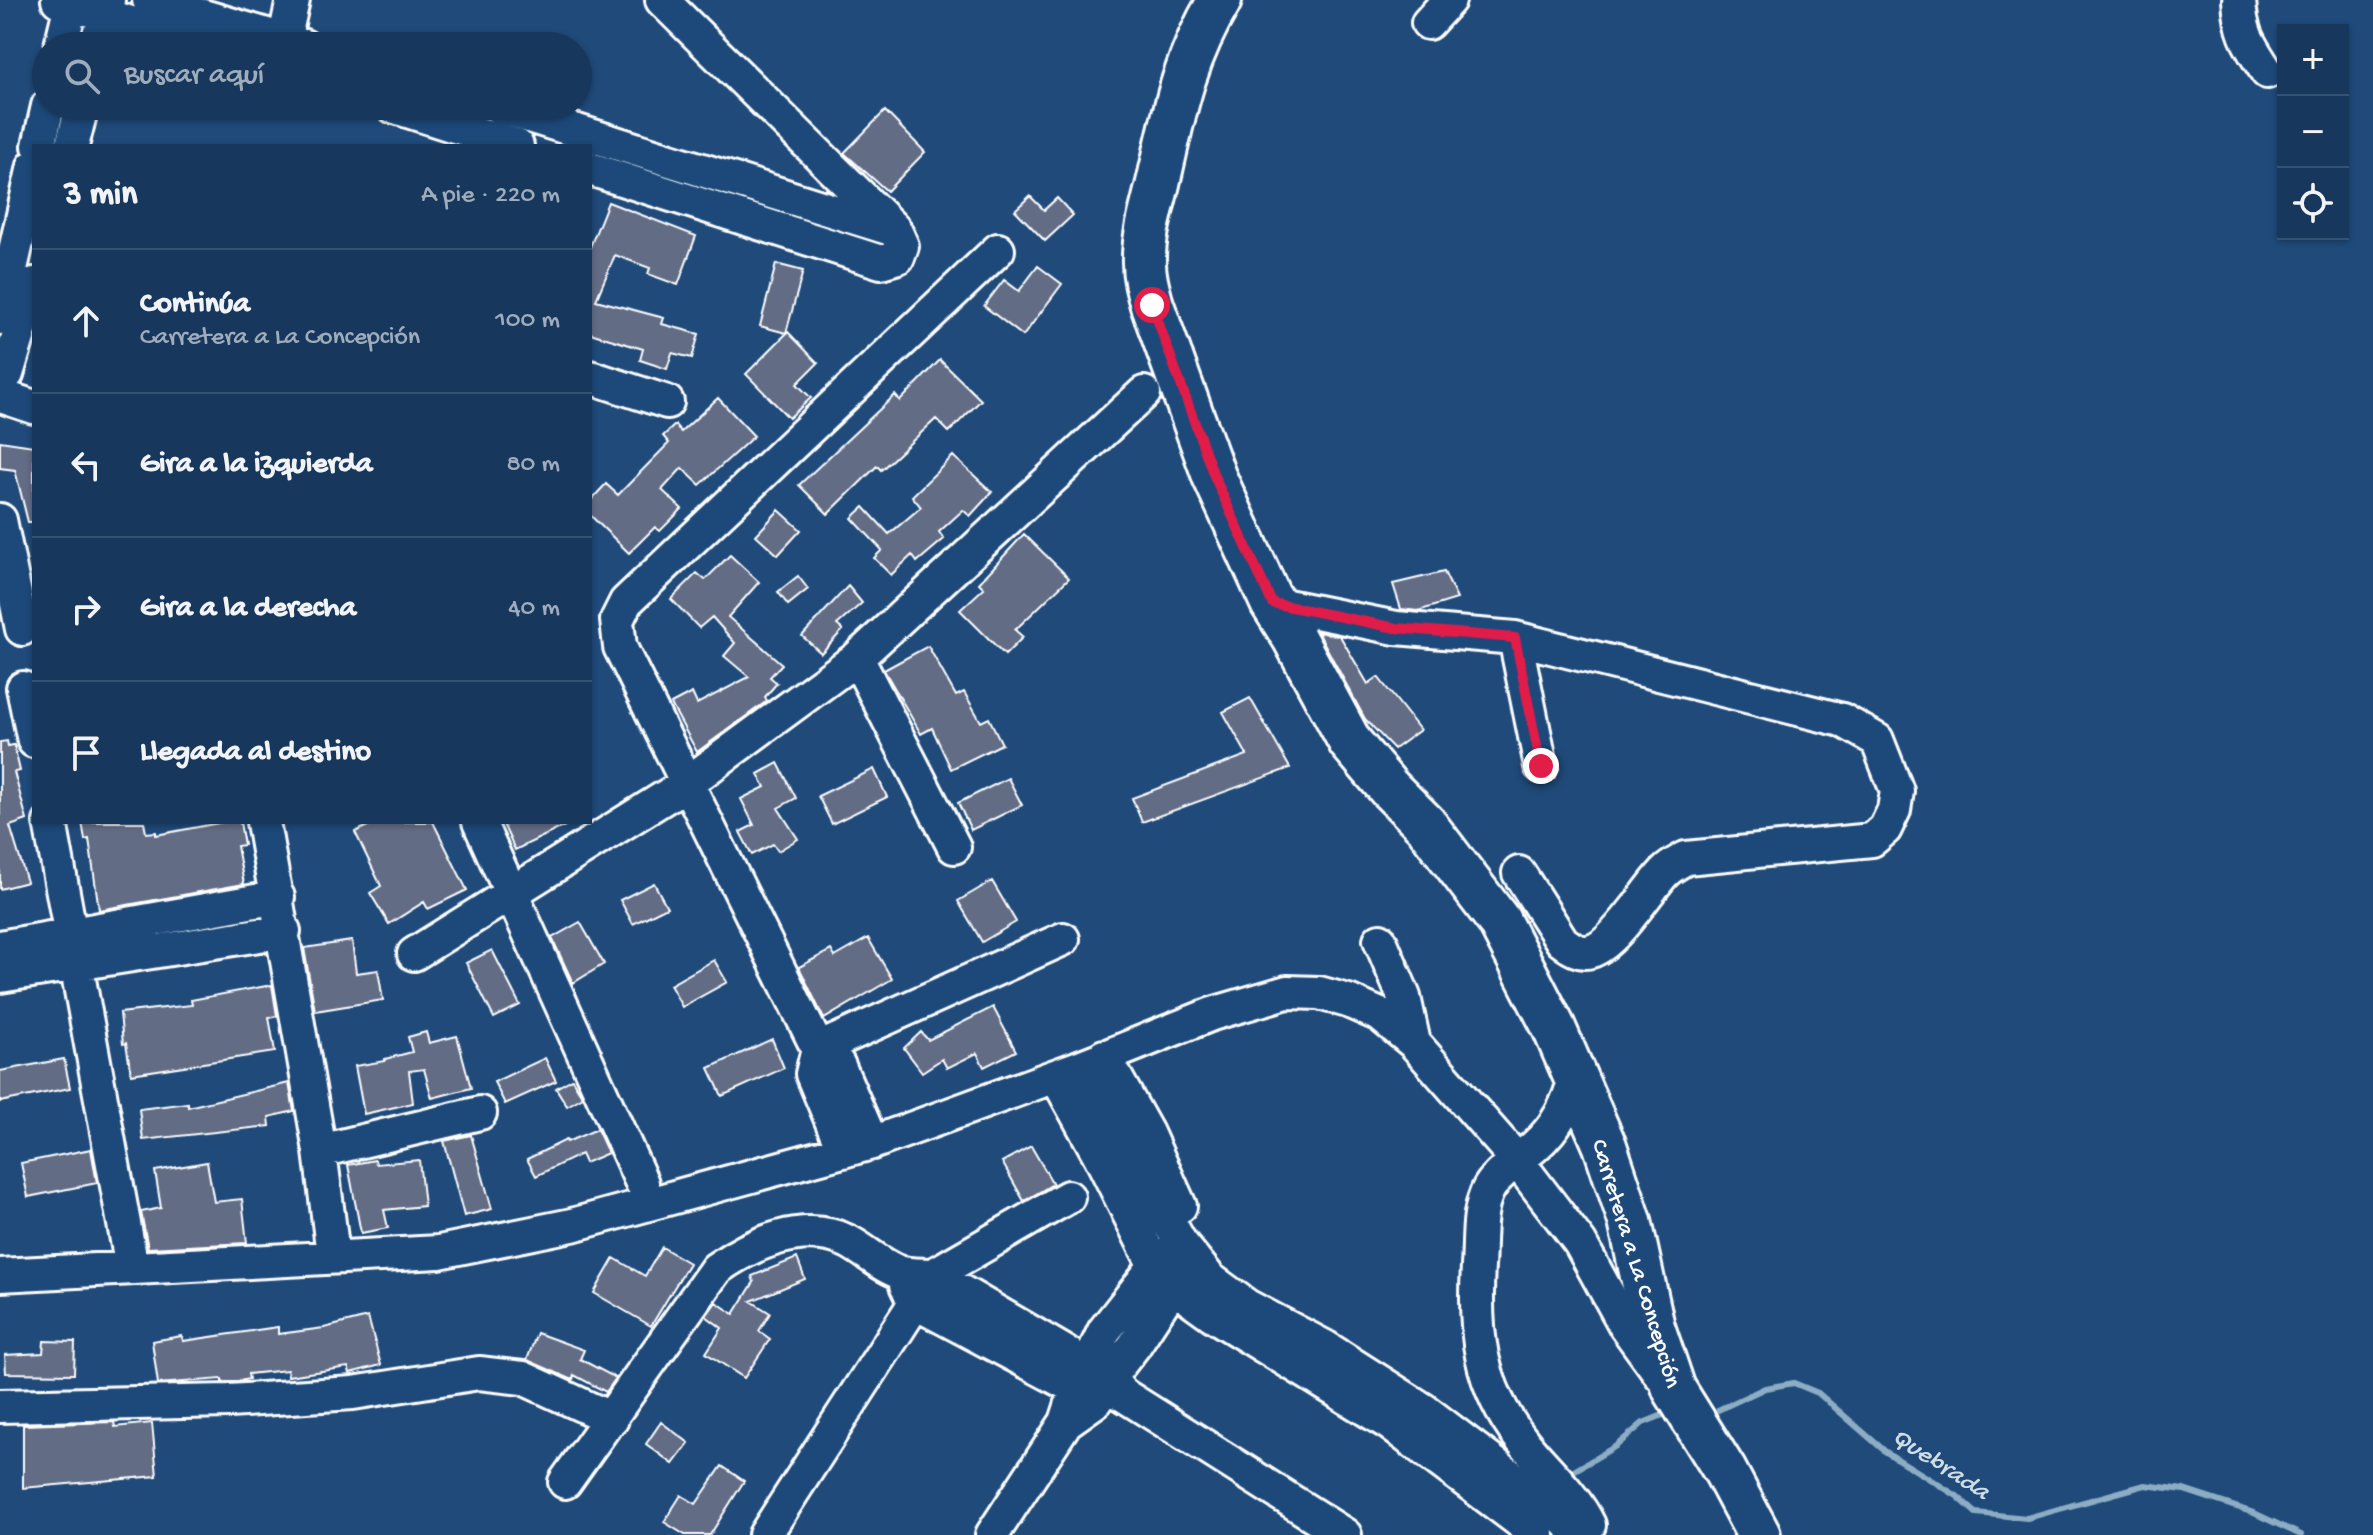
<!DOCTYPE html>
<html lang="es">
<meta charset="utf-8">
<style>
body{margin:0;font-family:"Gochi Hand",sans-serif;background:#203f62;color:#f1f3f6}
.controls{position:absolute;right:24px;top:24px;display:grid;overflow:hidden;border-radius:0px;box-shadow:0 2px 6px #0004}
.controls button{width:72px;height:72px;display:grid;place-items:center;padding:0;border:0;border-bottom:2px solid #365272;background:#17385c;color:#f1f3f6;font:40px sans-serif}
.stop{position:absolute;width:24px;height:24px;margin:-18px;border:6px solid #e11d48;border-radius:50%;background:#fff}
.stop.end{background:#e11d48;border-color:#fff;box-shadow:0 2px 8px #0008}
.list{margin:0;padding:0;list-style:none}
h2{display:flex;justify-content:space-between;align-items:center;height:104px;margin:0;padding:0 32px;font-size:34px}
h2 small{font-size:26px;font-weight:400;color:#9eacbb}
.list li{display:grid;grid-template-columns:52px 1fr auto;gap:24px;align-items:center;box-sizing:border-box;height:144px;padding:0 32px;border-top:2px solid #365272}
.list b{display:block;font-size:30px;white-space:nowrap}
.list p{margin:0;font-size:26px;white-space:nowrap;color:#9eacbb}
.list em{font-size:26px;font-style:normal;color:#9eacbb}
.icon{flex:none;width:44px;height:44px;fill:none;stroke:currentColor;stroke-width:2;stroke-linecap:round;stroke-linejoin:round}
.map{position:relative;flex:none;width:2373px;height:1535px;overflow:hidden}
.search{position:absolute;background:#17385c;box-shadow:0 2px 6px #0004;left:32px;top:32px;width:560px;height:88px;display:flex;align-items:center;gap:20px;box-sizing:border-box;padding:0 28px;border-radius:44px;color:#9eacbb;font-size:30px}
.panel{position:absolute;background:#17385c;box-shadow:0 2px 6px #0004;left:32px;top:144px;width:560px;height:680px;border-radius:0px}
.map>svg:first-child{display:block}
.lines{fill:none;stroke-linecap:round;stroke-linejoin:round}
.stream{stroke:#8cadc4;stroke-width:6}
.building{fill:#636c85;stroke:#fff;stroke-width:2}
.minor-casing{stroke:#fff;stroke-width:38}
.major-casing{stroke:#fff;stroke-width:48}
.minor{stroke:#1f4a7a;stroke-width:32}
.major{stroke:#1f4a7a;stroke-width:42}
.route{stroke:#e11d48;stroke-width:10}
.labels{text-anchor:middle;stroke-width:6;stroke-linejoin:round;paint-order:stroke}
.street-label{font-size:24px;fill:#fff;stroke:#1f4a7a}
.water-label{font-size:26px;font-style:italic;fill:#cfdde6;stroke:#1f4a7a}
</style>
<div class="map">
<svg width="2373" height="1535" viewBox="0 0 2373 1535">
<rect width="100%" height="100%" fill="#1f4a7a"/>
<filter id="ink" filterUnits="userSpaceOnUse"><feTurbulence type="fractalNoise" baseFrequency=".0125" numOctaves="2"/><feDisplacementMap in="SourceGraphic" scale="16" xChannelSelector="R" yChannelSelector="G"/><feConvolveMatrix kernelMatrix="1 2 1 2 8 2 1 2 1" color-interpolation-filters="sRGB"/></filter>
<g filter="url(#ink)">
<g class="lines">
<path class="stream" d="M1718 1410 1765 1388 1794 1383 1818 1393 1886 1452 1957 1496 1976 1513 2027 1518 2145 1485 2184 1490 2254 1513 2301 1535
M1567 1475 1616 1446 1643 1423 1668 1413"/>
</g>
<path class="building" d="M885 111 925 152 887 191 844 153Z
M1030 196 1044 210 1057 198 1073 215 1045 241 1015 210Z
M608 202 696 236 678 285 648 274 650 268 615 255 596 300 664 318 662 324 699 334 692 358 672 353 667 369 640 360 643 349 590 333V247Z
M776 264 803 271 786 333 760 326Z
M1038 266 1062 284 1023 336 984 306 1004 280 1019 291Z
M788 332 818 363 797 384 811 398 789 418 746 374Z
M940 360 981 400 949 432 936 419 881 470 877 466 828 514 799 485 895 395 900 401Z
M718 398 754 436 700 485 682 468 662 490 682 509 660 531 655 527 629 553 590 515V501L606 484 618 495 669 443 663 436 675 425 681 432Z
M0 441 34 446V522H28L15 470 0 468Z
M953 456 992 492 970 516 963 510 939 532 944 539 917 562 912 555 891 575 874 558 882 550 852 518 864 507 889 534 921 507 912 496Z
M779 510 801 530 778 555 756 535Z
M1024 534 1069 578 1015 630 1023 637 1005 655 960 610 984 588 979 583Z
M730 555 759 582 728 617 782 664 770 677 777 683 765 697 767 701 697 752 671 704 692 693 697 704 749 677 724 656 735 643 712 617 699 628 671 599 697 573 705 580Z
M1444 572 1457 599 1418 611 1401 609 1393 584Z
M798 576 808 589 788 605 778 592Z
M848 586 862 603 837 625 843 630 821 653 802 636Z
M1318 632 1340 636 1368 684 1378 677 1420 730 1394 749 1365 719Z
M928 646 956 696 964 692 981 722 989 718 1002 744 951 769 932 728 921 734 884 670Z
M1250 698 1290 768 1142 822 1132 798 1247 755 1223 712Z
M7 741 8 746 14 745 20 771 14 772 27 820 10 826 27 882 0 889V742Z
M778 763 796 798 778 808 798 839 778 851 773 844 752 855 740 832 754 825 741 799 765 787 758 774Z
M874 769 887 797 832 824 818 796Z
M1008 778 1022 805 971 830 958 803Z
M82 822H144L146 833 156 832V835L224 822H240L244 845 237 846 244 884 99 910 89 839 85 840Z
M376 822H433L467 890 428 909 424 902 389 924 370 893 381 886 355 832Z
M502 822H573L515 850Z
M992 881 1016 922 982 942 958 901Z
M654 883 667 907 633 924 620 900Z
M580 922 604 964 573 983 552 938Z
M868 938 892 979 824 1019 799 967 831 950 835 957Z
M352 941 356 973 378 970 383 1000 315 1011 304 948Z
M492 950 520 1005 494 1018 466 963Z
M714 960 727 982 682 1007 670 985Z
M272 985 277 1016 269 1017 275 1052 131 1074 126 1043 123 1044 120 1013 192 1005 191 1000Z
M993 1007 1016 1051 984 1067 977 1053 947 1068 942 1059 922 1072 904 1048 921 1032 928 1040Z
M426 1032 429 1043 457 1036 471 1088 432 1098 424 1069 409 1071 413 1103 364 1114 355 1066 385 1061V1059L412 1052 408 1037Z
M772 1039 784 1068 722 1096 709 1068Z
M545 1058 556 1081 505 1104 494 1082Z
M64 1059 70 1088 0 1102V1071Z
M572 1079 583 1097 567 1106 556 1088Z
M289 1083 294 1111 269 1117 270 1126 143 1140 139 1109 188 1103V1107Z
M597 1129 608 1153 585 1163 581 1154 536 1176 527 1159 566 1140 567 1142Z
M471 1135 492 1209 464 1216 444 1141Z
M1031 1146 1053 1184 1024 1201 1002 1162Z
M91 1149 97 1183 28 1197 21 1163Z
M375 1160 376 1164 419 1160 424 1206 384 1210 388 1228 361 1233 348 1165Z
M207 1162 214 1202 242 1199 247 1243 148 1248 141 1212 161 1208 155 1171Z
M662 1247 689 1263 651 1326 594 1293 614 1258 645 1276Z
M797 1258 805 1279 751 1301 770 1313 759 1331 770 1339 744 1378 706 1353 722 1328 706 1316 716 1302 734 1314 754 1282 752 1276Z
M368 1317 381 1365 350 1373 348 1367 288 1376 287 1370 248 1374 249 1379 235 1382H222V1379L158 1384 152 1341 182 1336 183 1341 278 1327V1334L324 1328Z
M537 1333 584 1350 580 1359 616 1378 606 1392 574 1375 573 1380 527 1360Z
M44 1341 75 1342 74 1374 6 1373 5 1355 43 1353Z
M114 1422 115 1427 152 1423 157 1476 23 1488V1425Z
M661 1422 689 1443 673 1464 646 1444Z
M722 1466 744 1481 710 1535H685L664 1522 681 1495 696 1504Z"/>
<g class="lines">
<g class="minor-casing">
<path id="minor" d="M58 0 204 46
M149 0 304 46
M2239 0C2241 35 2249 44 2267 72
M1428 23 1449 0
M61 46 72 0
M96 46 108 0
M283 46 293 0
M392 106 517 146
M497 106 888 228
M39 146 48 106
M72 146 82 106
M590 169 881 262 898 257 902 246 895 230 662 0
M0 318 34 166
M590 377 667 402
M0 381 7 374 34 284
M0 392 4 397 34 407
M0 520 22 629
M1272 603 1396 628 1515 638 1842 720 1877 740 1897 791 1894 810 1885 829 1872 840 1686 858C1679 862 1671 866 1665 872 1647 890 1610 953 1585 952 1576 952 1568 946 1562 941L1519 873
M1515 638 1541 766
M857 658 954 847
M23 688 34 741
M50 822 129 1251
M263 822 320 1151 331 1239
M479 822 642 1183
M1380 940 1404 997 1414 1043
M0 947 278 897
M414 954 686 784 857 658 1144 393
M0 976 284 931
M818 1049 1063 939
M818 1049 812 1074 844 1151
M1104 1056 1147 1133 1180 1206
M1077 1068 1125 1145 1180 1242 1210 1279 1247 1306 1325 1347 1424 1410 1558 1512 1572 1527 1574 1535
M1576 1075C1568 1104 1558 1126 1534 1147 1519 1160 1500 1170 1489 1188 1477 1210 1480 1241 1478 1266 1474 1332 1479 1385 1521 1439 1543 1468 1573 1492 1589 1525
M1056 1076 1100 1156 1155 1266 1174 1287 1213 1315 1390 1424 1538 1535
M872 1143 838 1064 818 1049 620 647 617 620 626 602 998 250
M320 1151 480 1113
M0 1275 439 1252 572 1225 872 1143 1077 1068 1212 1014 1287 992 1319 993 1348 1001 1380 1015 1414 1043 1516 1159 1580 1243 1626 1327 1661 1375
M906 1285 914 1302 1093 1397
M0 1406 229 1401 353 1393 479 1373 523 1378 612 1419
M1066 1422 1097 1400 1109 1378 1134 1346 1185 1268
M565 1482 716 1269C752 1243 805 1220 849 1242 866 1251 884 1268 902 1273 912 1275 923 1275 933 1275L1109 1378 1122 1394 1345 1535
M765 1535 933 1275 1068 1197
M992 1535 1066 1422 1077 1388 1104 1331 1155 1266 1170 1252"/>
</g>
<g class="major-casing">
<path id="major" d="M1220 0C1184 59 1174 113 1159 179 1153 206 1143 235 1144 263 1144 278 1148 291 1152 305L1214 476 1272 603 1294 638 1350 742 1389 788 1425 824 1499 921 1554 1028 1605 1146 1630 1221 1653 1327 1674 1389 1725 1471 1759 1535"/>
</g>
<use href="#minor" class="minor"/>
<use href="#major" class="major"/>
</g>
</g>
<g class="lines" filter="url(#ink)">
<path class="route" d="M1152 305 1214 476 1272 603 1396 628 1515 638 1541 766"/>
</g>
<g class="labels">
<g class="street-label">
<text transform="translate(1638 1263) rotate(73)" y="8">Carretera a La Concepción</text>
</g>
<g class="water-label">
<text transform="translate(1942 1462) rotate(33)" y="9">Quebrada</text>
</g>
</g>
</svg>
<div class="controls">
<button>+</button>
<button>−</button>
<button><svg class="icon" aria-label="locate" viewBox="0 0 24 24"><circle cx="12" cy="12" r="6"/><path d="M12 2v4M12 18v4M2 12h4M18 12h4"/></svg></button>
</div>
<div class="stop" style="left:1152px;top:305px"></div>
<div class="stop end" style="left:1541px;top:766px"></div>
<div class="search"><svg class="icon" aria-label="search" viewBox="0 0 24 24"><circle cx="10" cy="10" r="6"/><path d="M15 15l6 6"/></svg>Buscar aquí</div>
<section class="panel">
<h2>3 min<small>A pie · 220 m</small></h2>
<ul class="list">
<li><svg class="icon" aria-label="ahead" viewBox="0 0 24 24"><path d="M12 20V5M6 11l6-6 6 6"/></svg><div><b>Continúa</b><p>Carretera a La Concepción</p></div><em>100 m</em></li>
<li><svg class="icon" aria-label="left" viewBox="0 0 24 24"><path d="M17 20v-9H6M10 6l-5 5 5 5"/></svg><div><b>Gira a la izquierda</b></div><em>80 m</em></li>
<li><svg class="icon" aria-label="right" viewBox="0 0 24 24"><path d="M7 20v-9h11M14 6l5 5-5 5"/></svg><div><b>Gira a la derecha</b></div><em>40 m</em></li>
<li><svg class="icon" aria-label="arrive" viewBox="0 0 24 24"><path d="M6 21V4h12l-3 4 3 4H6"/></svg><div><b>Llegada al destino</b></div></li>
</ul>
</section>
</div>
